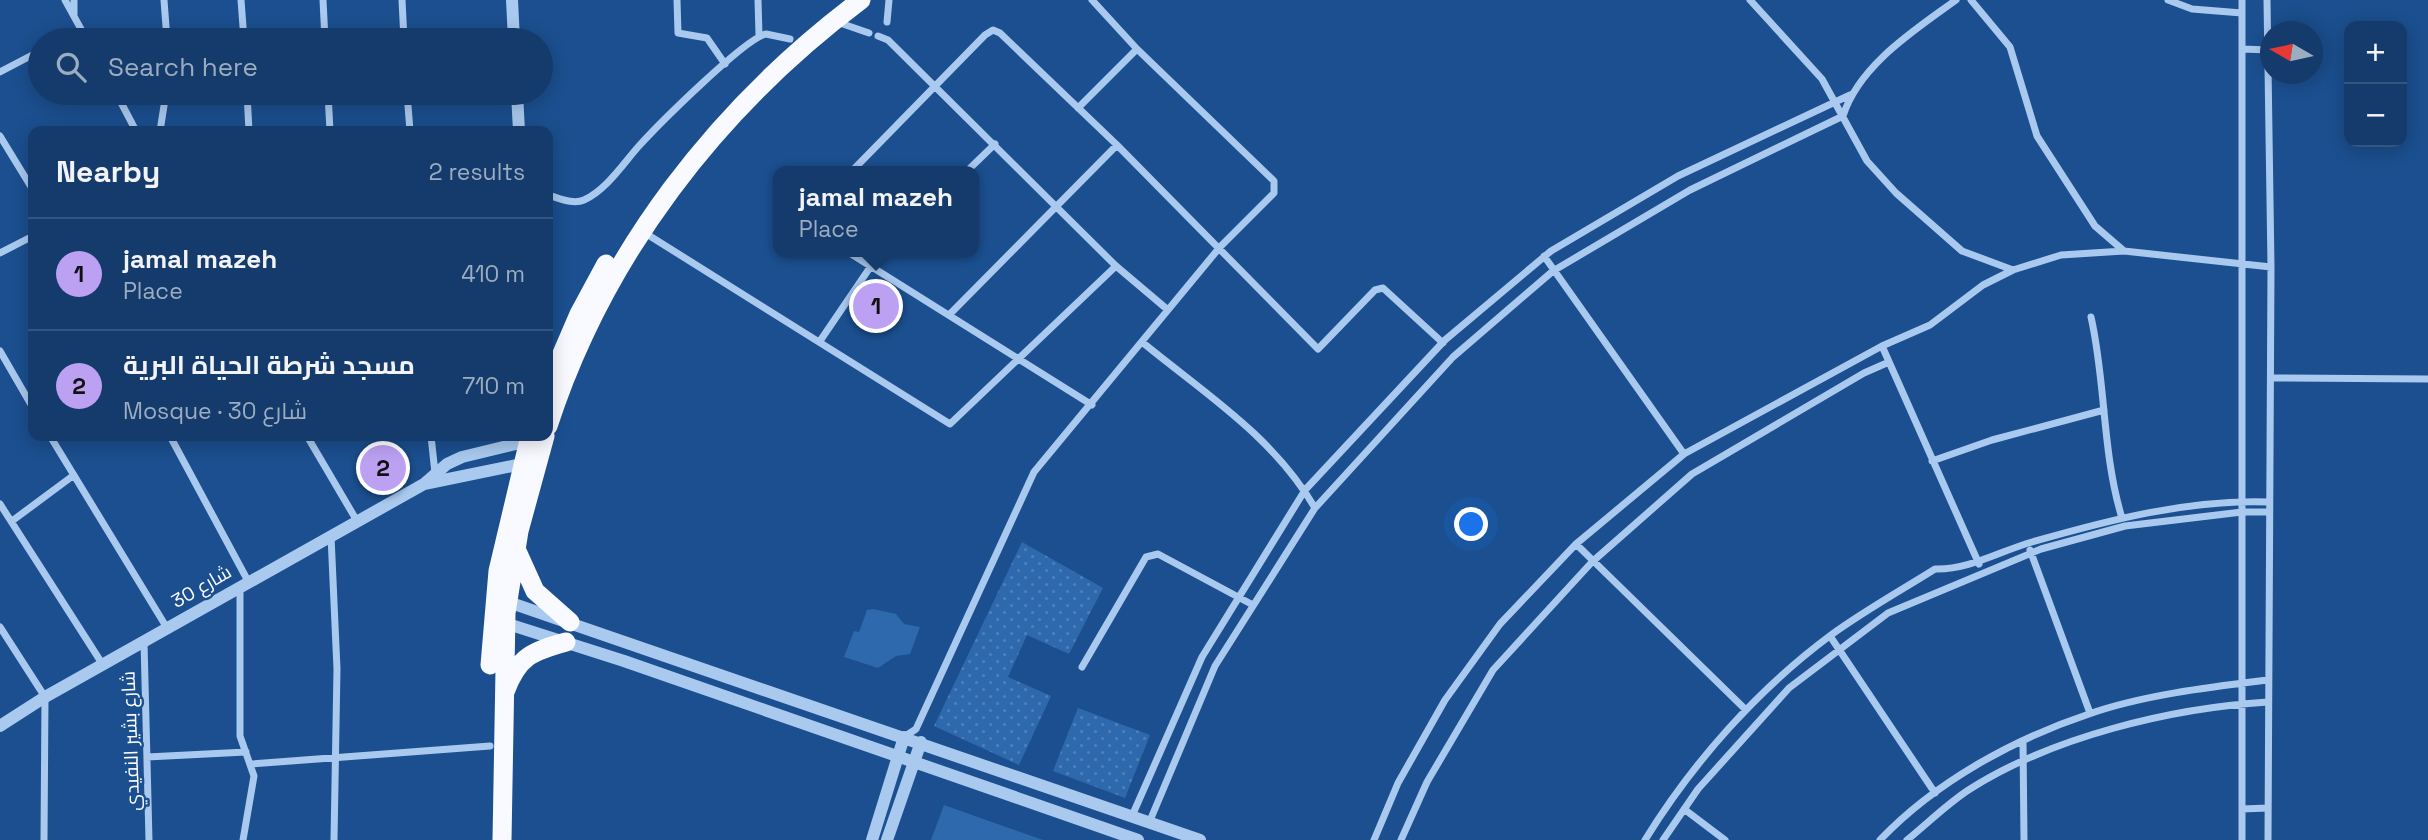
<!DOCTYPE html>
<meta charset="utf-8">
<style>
body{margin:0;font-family:"Space Grotesk",Cairo,sans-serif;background:#1d4271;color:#f1f3f6}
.controls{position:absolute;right:21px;top:21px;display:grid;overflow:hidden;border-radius:14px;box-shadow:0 4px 18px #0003}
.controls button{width:63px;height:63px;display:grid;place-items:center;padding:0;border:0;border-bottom:2px solid #33557e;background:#143b6b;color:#f1f3f6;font:35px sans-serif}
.compass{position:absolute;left:2260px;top:21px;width:63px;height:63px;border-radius:50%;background:#143b6b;box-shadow:0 4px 18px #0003;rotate:279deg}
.you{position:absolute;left:1472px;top:525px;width:24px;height:24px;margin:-18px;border:5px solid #fff;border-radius:50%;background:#1a73e8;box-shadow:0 0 0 10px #1a73e833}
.badge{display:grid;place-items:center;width:46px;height:46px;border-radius:50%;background:#bca0f2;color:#111;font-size:23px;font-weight:700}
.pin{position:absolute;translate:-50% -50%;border:4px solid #fff;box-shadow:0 2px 7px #0006}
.popup{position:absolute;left:773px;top:166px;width:206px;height:91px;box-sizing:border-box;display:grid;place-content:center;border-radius:14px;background:#143b6b;filter:drop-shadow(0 2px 5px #0005);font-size:23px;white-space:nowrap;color:#9dadc1}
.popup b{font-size:26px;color:#f1f3f6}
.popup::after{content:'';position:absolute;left:50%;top:100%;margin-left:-14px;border:14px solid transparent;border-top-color:#143b6b}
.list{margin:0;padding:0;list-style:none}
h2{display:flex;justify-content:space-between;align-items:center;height:91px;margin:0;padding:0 28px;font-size:30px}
h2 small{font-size:23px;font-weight:400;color:#9dadc1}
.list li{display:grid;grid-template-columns:46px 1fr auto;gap:21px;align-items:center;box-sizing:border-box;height:112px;padding:0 28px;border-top:2px solid #33557e}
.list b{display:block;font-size:26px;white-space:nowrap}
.list p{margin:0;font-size:23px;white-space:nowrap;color:#9dadc1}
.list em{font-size:23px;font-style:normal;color:#9dadc1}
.icon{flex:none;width:38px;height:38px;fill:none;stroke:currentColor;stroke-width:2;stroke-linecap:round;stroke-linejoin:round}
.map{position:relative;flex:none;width:2428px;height:840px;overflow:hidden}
.search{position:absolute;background:#143b6b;box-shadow:0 4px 18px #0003;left:28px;top:28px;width:525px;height:77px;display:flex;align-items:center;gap:18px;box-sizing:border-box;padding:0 24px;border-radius:38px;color:#9dadc1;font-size:26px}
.panel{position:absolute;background:#143b6b;box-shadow:0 4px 18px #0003;left:28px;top:126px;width:525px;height:315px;border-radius:14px}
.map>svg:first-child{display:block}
.grass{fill:#2e69ad}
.park{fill:url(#park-dots)}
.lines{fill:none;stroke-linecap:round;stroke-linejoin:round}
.minor{stroke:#a9c9ee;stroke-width:7}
.tertiary{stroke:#a9c9ee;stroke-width:12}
.trunk{stroke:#f8faff;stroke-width:19}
.labels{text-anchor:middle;stroke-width:5;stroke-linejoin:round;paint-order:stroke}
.street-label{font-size:19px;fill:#fff;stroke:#1b4f8f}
</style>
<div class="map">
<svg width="2428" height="840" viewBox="0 0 2428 840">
<defs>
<pattern id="park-dots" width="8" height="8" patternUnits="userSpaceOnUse" patternTransform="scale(1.75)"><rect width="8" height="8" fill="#2e69ad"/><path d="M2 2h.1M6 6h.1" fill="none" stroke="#4d80b9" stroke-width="1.8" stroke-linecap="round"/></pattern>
</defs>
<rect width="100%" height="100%" fill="#1b4f8f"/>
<path class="grass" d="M873 609 896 614 904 624 920 627 910 654 896 656 878 668 844 657 854 631 859 632 867 610Z
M944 805 1043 840H931Z"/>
<path class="park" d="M1022 542 1103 588 1069 654 1027 635 1008 677 1051 696 1019 765 934 726Z
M1078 708 1150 735 1125 798 1053 771Z"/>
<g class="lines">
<path class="minor" d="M65 0 87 40
M164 0 167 40
M241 0 244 40
M323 0 325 40
M402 0 404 40
M677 0 678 33 707 38 725 64
M758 0 759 35
M1750 0 1822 79 1867 161 1896 193 1962 251 2013 270
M1971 0 2010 47 2037 136 2095 226 2124 251
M2168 0 2192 9 2242 13
M2242 0V840
M2267 0 2271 267 2268 840
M74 15V0
M837 22 869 33
M887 22 889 0
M878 36 888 40 1116 266 1168 310
M60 40 81 29
M2242 49 2269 50
M0 72 40 51
M116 93 136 131
M247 93 249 131
M328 93 330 131
M407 93 410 131
M1078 108 1137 49
M160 131 166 93
M0 136 33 190
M852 171 985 35 993 30 1000 33 1117 145 1318 349 1375 290 1383 288 1443 343
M967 171 995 144
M548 195C559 198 573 205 584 200 606 190 623 164 638 147 657 126 745 38 766 34L790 39
M645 233 950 424 1116 266
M848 252 1092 405
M0 253 33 236
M1544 256 1684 454
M949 315 1117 145
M2091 317C2106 383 2102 453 2122 518
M820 341 871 266 886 252
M1142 342C1204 393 1273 436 1315 508
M1882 346 1979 564
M0 351 33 408
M2271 378 2428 379
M50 436 167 628
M170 436 248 581
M307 436 357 521
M431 436 435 473
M1932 461 1992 440 2104 410
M0 504 103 665
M12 521 74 475
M331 536 337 669 334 840
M1576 544 1746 710
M2030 550 2090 713
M240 587V736L254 776 243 840
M0 627 45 697 44 840
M1830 636 1935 793
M144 642 149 840
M1082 667 1146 557 1158 554 1253 605
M904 737 916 729 1034 472 1220 247 1274 193V181L1137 49 1092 0
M2023 741 2024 840
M147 757 246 752
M252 764 490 746
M1684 809 1725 840
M2242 809 2268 808
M1132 816 1202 657 1305 490 1445 340 1551 251 1678 176 1850 95
M1149 823 1215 666 1315 508 1453 357 1553 271 1690 190 1843 116C1859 65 1915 30 1956 0
M1374 840 1398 783 1445 700 1500 624 1576 544 1684 454 1882 346 1930 325 1983 285 2013 270 2061 255 2124 251 2271 267
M1401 840 1427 782 1493 670 1592 562 1692 474 1864 373 1889 362
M1645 840C1693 762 1758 689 1831 635 1864 611 1900 591 1935 569 1969 570 2000 551 2032 542 2109 520 2189 499 2269 502
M1663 840 1698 789 1789 688 1888 613 2041 549 2125 526 2242 512H2269
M1880 840C1935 782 2014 739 2089 714 2143 695 2211 687 2268 680
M1907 840C1928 823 1948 803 1970 789 2052 737 2171 708 2268 702"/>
<path class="tertiary" d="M512 0 514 40
M517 93 519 131
M424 484 522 464
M508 602 1200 840
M505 623 624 661 1138 840
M0 726 45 697 424 484 447 464 462 457 528 441
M872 840 904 737
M887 840 921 742"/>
<path class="trunk" d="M548 386 579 314 606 264
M548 426C604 254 717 108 861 0
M516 549 535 591 570 622
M490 665 498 571 530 436
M505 692C518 656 533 651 566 642
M502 840 506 613 519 531 545 436"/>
</g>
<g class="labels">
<g class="street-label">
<text transform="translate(201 586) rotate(-30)" y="7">شارع 30</text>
<text transform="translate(130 741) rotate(-92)" y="7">شارع بشير النفيدي</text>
</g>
</g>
</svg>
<div class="controls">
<button>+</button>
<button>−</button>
</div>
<svg class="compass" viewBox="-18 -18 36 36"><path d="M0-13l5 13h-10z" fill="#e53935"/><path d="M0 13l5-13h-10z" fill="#9dadc1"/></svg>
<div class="you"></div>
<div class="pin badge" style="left:876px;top:306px">1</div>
<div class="popup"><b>jamal mazeh</b>Place</div>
<div class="pin badge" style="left:383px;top:468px">2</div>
<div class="search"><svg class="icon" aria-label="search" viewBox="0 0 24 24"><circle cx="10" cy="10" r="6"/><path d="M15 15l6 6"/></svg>Search here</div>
<section class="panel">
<h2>Nearby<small>2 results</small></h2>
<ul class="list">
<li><span class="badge">1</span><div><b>jamal mazeh</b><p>Place</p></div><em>410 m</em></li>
<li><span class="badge">2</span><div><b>مسجد شرطة الحياة البرية</b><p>Mosque · شارع 30</p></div><em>710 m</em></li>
</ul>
</section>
</div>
